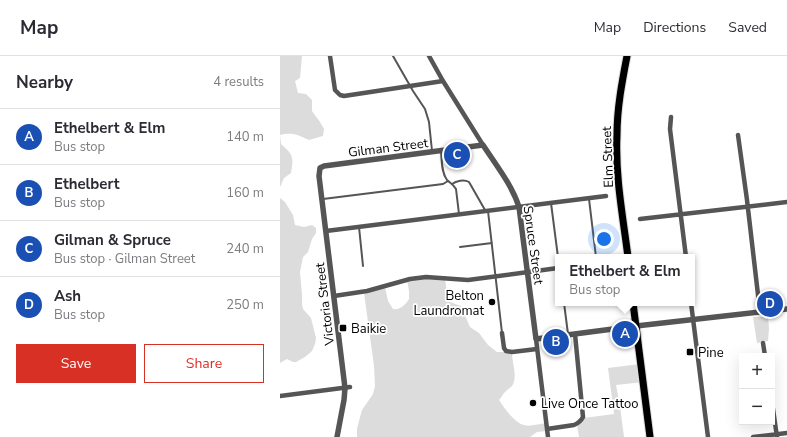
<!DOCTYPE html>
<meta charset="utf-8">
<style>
body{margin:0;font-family:"Nunito Sans",sans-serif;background:#f2f2f3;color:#2b2b33}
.controls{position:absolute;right:12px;bottom:12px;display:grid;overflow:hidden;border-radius:0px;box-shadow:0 4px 16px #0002}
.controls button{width:36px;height:36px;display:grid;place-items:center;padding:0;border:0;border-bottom:1px solid #e1e1e2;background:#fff;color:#2b2b33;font:20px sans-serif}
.you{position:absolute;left:324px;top:183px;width:14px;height:14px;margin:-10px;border:3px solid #fff;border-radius:50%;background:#1a73e8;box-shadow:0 0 0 6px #1a73e833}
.badge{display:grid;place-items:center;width:26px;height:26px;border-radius:50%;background:#d93025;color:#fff;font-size:13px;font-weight:700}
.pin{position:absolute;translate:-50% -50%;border:2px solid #fff;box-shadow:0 1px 4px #0006}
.popup{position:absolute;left:275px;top:198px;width:140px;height:52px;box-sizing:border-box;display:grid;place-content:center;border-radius:0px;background:#fff;filter:drop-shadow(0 1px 3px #0005);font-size:13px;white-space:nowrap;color:#7c7c81}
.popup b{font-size:15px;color:#2b2b33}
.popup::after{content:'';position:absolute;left:50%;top:100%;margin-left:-8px;border:8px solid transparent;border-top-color:#fff}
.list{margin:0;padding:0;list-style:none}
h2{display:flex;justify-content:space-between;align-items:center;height:52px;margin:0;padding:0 16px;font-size:17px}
h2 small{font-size:13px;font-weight:400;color:#7c7c81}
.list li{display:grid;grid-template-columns:26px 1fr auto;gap:12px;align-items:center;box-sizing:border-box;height:56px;padding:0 16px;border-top:1px solid #e1e1e2}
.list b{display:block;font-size:15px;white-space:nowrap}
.list p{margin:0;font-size:13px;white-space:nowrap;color:#7c7c81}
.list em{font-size:13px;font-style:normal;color:#7c7c81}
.actions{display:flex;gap:8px;padding:12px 16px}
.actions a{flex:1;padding:9px 0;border:1px solid #d93025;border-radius:0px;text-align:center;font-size:14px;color:#d93025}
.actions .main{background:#d93025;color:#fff}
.map{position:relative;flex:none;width:507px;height:381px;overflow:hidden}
header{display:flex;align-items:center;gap:24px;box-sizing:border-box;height:56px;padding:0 20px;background:#fff;border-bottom:1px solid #e1e1e2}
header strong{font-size:19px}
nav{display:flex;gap:22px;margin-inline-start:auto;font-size:14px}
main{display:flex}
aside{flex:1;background:#fff}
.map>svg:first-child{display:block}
.green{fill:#dcdcdc}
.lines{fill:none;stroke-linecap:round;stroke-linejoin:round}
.primary-casing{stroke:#dbdbdb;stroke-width:9}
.service{stroke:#555;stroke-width:2}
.minor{stroke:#555;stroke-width:4.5}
.tertiary{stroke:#555;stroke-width:5.5}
.primary{stroke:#000;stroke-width:7}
.poi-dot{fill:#000;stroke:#fff;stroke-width:1.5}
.labels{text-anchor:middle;stroke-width:3.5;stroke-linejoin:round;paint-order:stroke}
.street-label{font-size:13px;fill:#000;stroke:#fff}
.poi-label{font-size:13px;fill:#000;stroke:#fff;text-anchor:start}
</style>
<header>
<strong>Map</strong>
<nav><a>Map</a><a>Directions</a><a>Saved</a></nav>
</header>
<main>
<aside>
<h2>Nearby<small>4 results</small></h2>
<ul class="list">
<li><span class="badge" style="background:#1a4fb4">A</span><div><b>Ethelbert &amp; Elm</b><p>Bus stop</p></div><em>140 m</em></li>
<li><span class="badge" style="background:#1a4fb4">B</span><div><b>Ethelbert</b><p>Bus stop</p></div><em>160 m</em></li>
<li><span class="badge" style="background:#1a4fb4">C</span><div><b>Gilman &amp; Spruce</b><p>Bus stop · Gilman Street</p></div><em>240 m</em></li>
<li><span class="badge" style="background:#1a4fb4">D</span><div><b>Ash</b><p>Bus stop</p></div><em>250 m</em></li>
</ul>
<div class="actions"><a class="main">Save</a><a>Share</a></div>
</aside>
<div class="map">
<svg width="507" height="381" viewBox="0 0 507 381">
<rect width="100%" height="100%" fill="#fff"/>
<path class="green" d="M0 0H22L20 22 15 25 18 37 26 38 32 44V55L40 66 44 73 43 80 29 84C18 79 13 76 0 79L1 88C13 99 14 100 11 117L4 122 0 131Z
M0 142 5 146 13 159 15 169 24 171 32 169 36 172V177L32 183 28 196 23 201 20 216 22 238V248L23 253 31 262 36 282 35 288 32 295 25 301 16 306H13L7 303 0 307Z
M131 223H165L167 237 170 246 181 250 190 271 199 277 208 289 217 296H226L232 297C232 307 238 321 232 330 230 332 227 334 225 336 223 338 221 342 219 344 224 352 235 367 244 369 250 371 259 368 266 367L267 375 257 376 250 381H77V373L79 365 82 354 93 338 95 330 94 310 84 237 105 231 108 245 113 253C121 254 125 249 129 243V235L127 224Z
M473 261H488L489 272 488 285 477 287Z
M360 308 363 326 336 329 340 350 344 381H299L297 369 304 362 334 358 328 312Z"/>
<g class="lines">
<g class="primary-casing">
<path id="primary" d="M347 0C342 26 337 52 337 79 335 120 343 161 348 201
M353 247 370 381"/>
</g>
<path class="service" d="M113 0 133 35 145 53 149 66 152 95
M161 95C162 104 161 116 167 124 170 127 173 128 176 133L179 158
M172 128C176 125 184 123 189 126L205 154
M43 143 163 128 168 125
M309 143 316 201
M271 147 278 201
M208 155 222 277
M79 171 83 210
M180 191 212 187
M284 247 288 278"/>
<path class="minor" d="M50 0 55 34 60 39 64 40 163 25
M149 0 163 25 203 89
M391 61 390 73 406 201
M458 79 467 144 480 256
M360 163 507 146
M46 175 326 140
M54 240 87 235 130 223 146 221 188 224 278 212
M411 247 428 381
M222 277 224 292 226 295 232 296 257 293
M256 283 268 381
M483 287 485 300
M0 340 70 331
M492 346 497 381
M267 373 294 369C299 367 301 365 303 361L295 278
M473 381 507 377"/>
<path class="tertiary" d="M57 381 64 344 65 332 39 120 40 112 44 110 203 89C216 109 232 129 239 151L256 283 356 270 507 253"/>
<use href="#primary" class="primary"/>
</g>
<g class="poi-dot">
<circle cx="212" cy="246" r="4"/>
<rect x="59" y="268" width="8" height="8" rx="2"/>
<rect x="406" y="292" width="8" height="8" rx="2"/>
<circle cx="253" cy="347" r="4"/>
</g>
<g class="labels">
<g class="street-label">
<text transform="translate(108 91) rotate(-7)" y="5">Gilman Street</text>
<text transform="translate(327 101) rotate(-92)" y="5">Elm Street</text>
<text transform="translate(254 189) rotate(82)" y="5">Spruce Street</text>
<text transform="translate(44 248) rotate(-97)" y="5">Victoria Street</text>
</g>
<g class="poi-label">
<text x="204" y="244" text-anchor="end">Belton<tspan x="204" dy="15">Laundromat</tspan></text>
<text x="71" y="277">Baikie</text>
<text x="418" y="301">Pine</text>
<text x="261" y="352">Live Once Tattoo</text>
</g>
</g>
</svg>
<div class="controls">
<button>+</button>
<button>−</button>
</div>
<div class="you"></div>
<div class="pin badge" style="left:345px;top:278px;background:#1a4fb4">A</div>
<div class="popup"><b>Ethelbert &amp; Elm</b>Bus stop</div>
<div class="pin badge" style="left:276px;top:286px;background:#1a4fb4">B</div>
<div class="pin badge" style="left:177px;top:99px;background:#1a4fb4">C</div>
<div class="pin badge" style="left:490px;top:248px;background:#1a4fb4">D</div>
</div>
</main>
